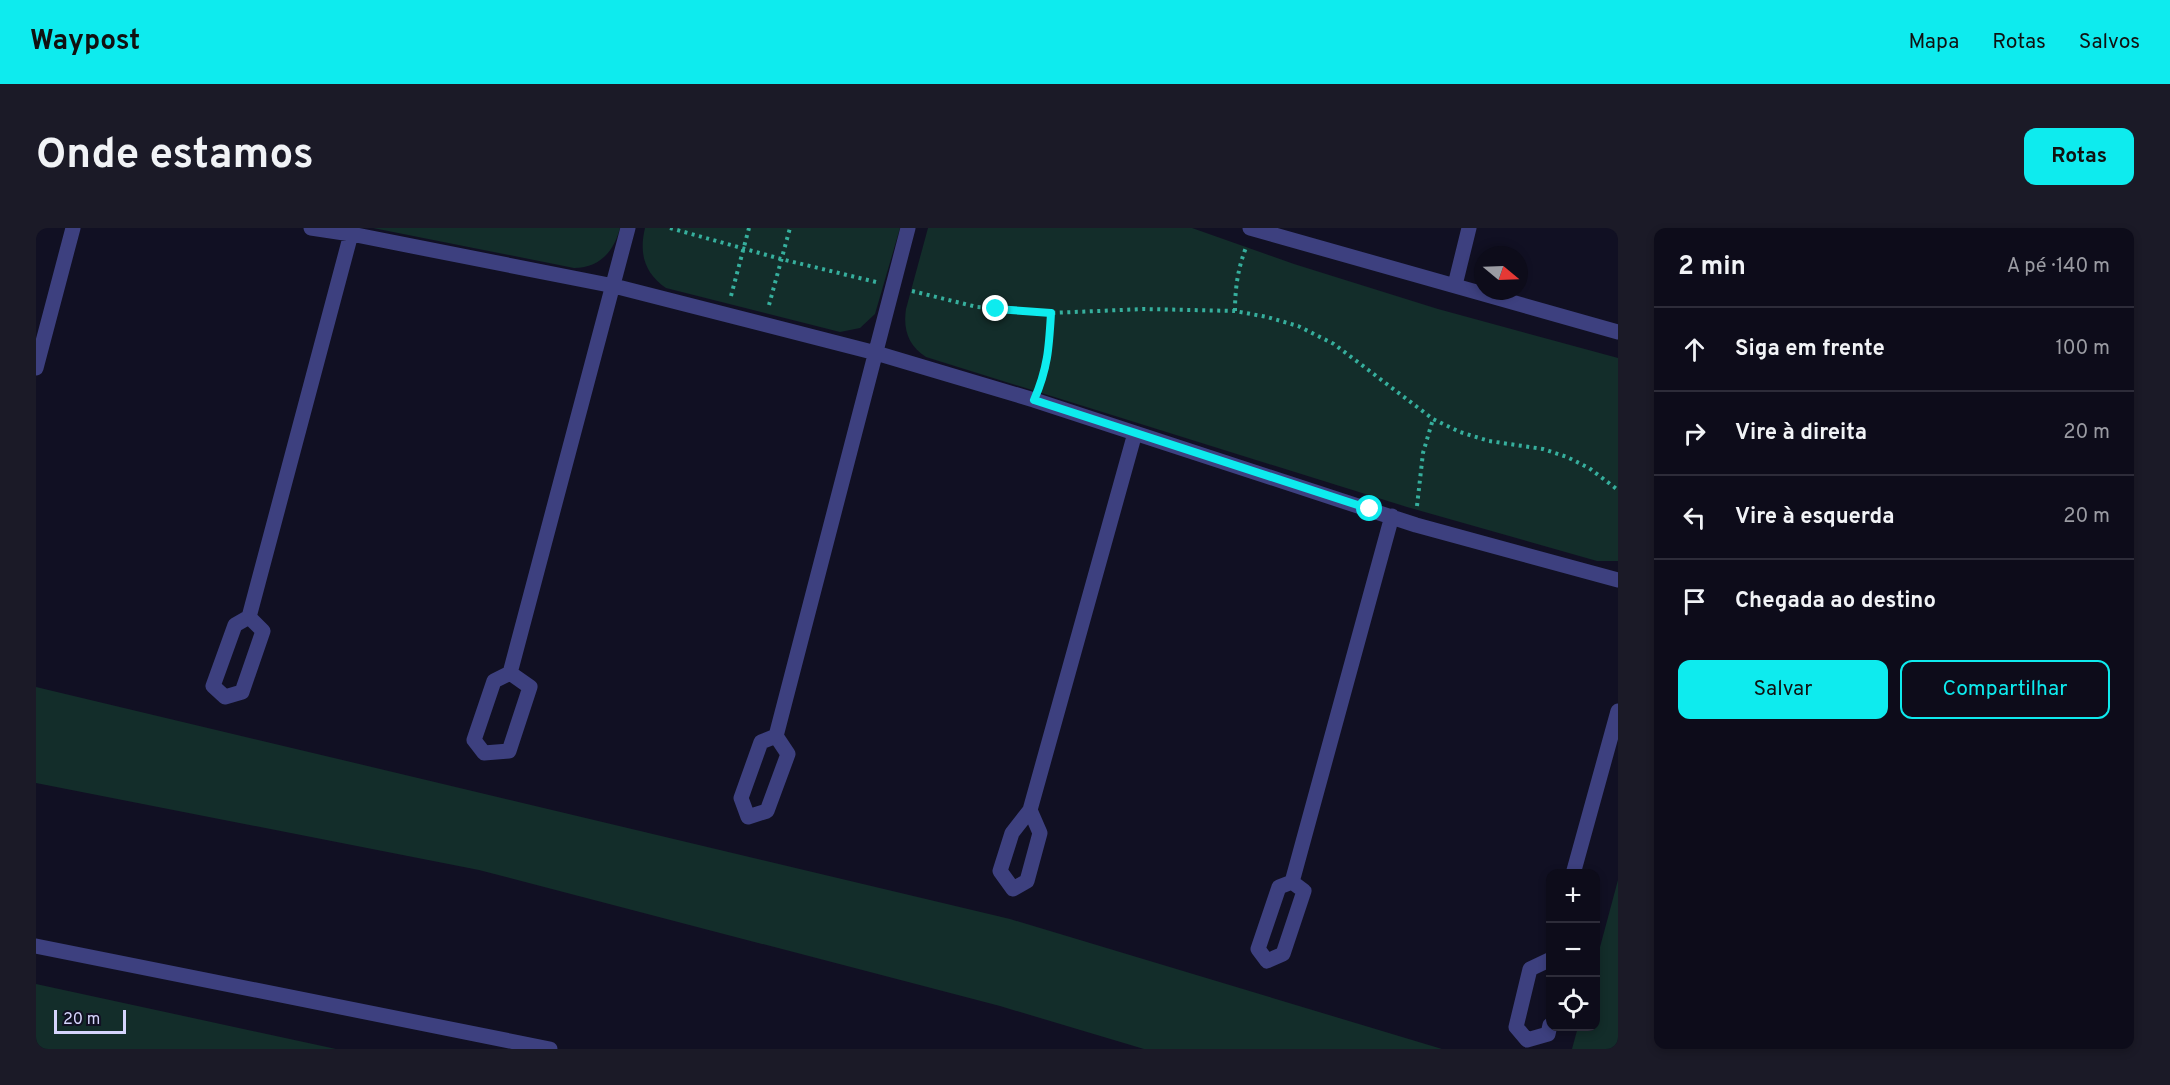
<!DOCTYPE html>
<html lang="pt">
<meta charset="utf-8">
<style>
body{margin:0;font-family:Overpass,sans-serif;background:#1b1a27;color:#f1f3f6}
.controls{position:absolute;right:18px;bottom:18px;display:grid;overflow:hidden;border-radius:12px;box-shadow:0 3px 9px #0003}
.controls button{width:54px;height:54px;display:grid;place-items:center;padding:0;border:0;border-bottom:2px solid #2d2c39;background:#0d0c1a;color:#f1f3f6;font:30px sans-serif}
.compass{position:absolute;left:1438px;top:18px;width:54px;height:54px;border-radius:50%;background:#0d0c1a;box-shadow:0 3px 9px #0003;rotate:109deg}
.scale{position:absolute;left:18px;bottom:15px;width:72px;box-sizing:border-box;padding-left:6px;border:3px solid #d5d4fc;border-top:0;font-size:16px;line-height:21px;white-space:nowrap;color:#d5d4fc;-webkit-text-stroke:4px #111023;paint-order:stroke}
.stop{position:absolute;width:18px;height:18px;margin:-14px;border:4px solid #0eebee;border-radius:50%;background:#fff}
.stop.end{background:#0eebee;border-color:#fff;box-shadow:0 2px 6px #0008}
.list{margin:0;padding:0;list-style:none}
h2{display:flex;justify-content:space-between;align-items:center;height:78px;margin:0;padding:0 24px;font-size:26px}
h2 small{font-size:20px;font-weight:400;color:#9a9ba2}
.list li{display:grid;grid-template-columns:39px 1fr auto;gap:18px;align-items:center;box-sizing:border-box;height:84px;padding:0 24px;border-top:2px solid #2d2c39}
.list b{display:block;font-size:22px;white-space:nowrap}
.list em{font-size:20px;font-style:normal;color:#9a9ba2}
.actions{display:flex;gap:12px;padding:18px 24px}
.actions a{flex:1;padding:14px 0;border:2px solid #0eebee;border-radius:12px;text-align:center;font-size:21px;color:#0eebee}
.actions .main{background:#0eebee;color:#111}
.icon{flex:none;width:33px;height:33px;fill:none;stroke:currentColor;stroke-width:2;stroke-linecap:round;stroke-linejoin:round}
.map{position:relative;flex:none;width:1582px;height:821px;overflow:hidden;border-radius:12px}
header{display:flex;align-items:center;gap:36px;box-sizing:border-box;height:84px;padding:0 30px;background:#0eebee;color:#111}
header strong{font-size:28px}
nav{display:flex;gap:33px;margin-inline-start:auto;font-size:21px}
.intro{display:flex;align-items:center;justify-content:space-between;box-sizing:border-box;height:144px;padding:0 36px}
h1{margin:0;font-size:42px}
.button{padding:15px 27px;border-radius:12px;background:#0eebee;color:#111;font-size:21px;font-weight:700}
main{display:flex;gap:36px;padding:0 36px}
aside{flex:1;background:#0d0c1a;border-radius:12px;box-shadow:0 3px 9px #0003}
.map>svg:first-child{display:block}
.green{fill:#132d2a}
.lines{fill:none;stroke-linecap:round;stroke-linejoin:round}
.path{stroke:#36af9d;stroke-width:4;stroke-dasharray:3 4.5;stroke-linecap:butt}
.minor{stroke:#3d407f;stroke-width:15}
.route{stroke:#0eebee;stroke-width:8}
</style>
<header>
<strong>Waypost</strong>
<nav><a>Mapa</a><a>Rotas</a><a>Salvos</a></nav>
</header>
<div class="intro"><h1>Onde estamos</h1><a class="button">Rotas</a></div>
<main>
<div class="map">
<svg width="1582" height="821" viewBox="0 0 1582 821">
<rect width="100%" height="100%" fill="#111023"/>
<path class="green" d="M337 0H584C578 23 564 40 538 40Z
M609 0H864L839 86 824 100 804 104 630 60C608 45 603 25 609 0Z
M892 0H1156L1258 36 1402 81 1582 130V333H1561L1371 279 890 129C872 118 867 101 870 81Z
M0 459 974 691 1406 821H1108L964 778 443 642 0 555Z
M1582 652V821H1536L1542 799 1560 798V734Z
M0 756 300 821H0Z"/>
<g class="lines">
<path class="path" d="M634 0 745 31 840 54
M876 63 941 79 1015 85 1108 81 1199 83 1231 89 1262 98 1298 116 1397 191 1424 204 1453 213 1507 221 1531 229 1553 240 1582 262
M695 68 713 0
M733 77 754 0
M1199 83C1199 60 1202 39 1211 17
M1005 155C1015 134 1014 108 1015 85
M1381 278 1387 225 1397 191"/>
<path class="minor" d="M275 0 315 6 578 58 840 125 998 172 1380 297 1582 352
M1214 0 1582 104
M1419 57 1433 0
M0 140 37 0
M213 389 227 403 206 464 189 469 177 458 199 397 213 389 315 6
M474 445 494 459 473 523 448 525 438 512 458 453 474 445 592 0
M740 508 725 514 705 570 712 589 731 583 752 526 740 508 872 0
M994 582 1099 205
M994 582 1004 605 991 653 977 661 964 643 976 605Z
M1537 646 1582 483
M1256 654 1356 288
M1256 654 1268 663 1247 726 1231 733 1222 721 1243 659Z
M0 718 514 821
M1514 733 1513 732 1494 741 1480 799 1491 812 1512 806 1514 797"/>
</g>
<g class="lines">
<path class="route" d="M960 81 1015 85C1013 119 1012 140 998 172L1334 281"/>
</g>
</svg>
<div class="controls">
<button>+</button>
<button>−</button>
<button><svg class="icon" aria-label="locate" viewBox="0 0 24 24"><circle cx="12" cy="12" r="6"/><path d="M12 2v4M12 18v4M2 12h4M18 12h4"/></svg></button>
</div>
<svg class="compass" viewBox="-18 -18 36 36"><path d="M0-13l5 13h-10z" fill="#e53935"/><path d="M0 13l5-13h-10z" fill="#9a9ba2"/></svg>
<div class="scale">20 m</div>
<div class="stop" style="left:1334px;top:281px"></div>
<div class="stop end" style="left:960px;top:81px"></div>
</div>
<aside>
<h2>2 min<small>A pé · 140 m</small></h2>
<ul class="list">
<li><svg class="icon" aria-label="ahead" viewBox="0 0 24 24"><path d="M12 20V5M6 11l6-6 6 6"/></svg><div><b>Siga em frente</b></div><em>100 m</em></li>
<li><svg class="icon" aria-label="right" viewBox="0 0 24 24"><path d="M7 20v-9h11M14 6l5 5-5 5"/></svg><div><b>Vire à direita</b></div><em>20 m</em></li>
<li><svg class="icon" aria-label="left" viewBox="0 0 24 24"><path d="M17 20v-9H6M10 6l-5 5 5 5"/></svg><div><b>Vire à esquerda</b></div><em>20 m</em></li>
<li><svg class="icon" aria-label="arrive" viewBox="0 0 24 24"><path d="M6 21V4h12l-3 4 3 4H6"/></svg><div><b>Chegada ao destino</b></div></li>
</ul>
<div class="actions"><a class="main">Salvar</a><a>Compartilhar</a></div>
</aside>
</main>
